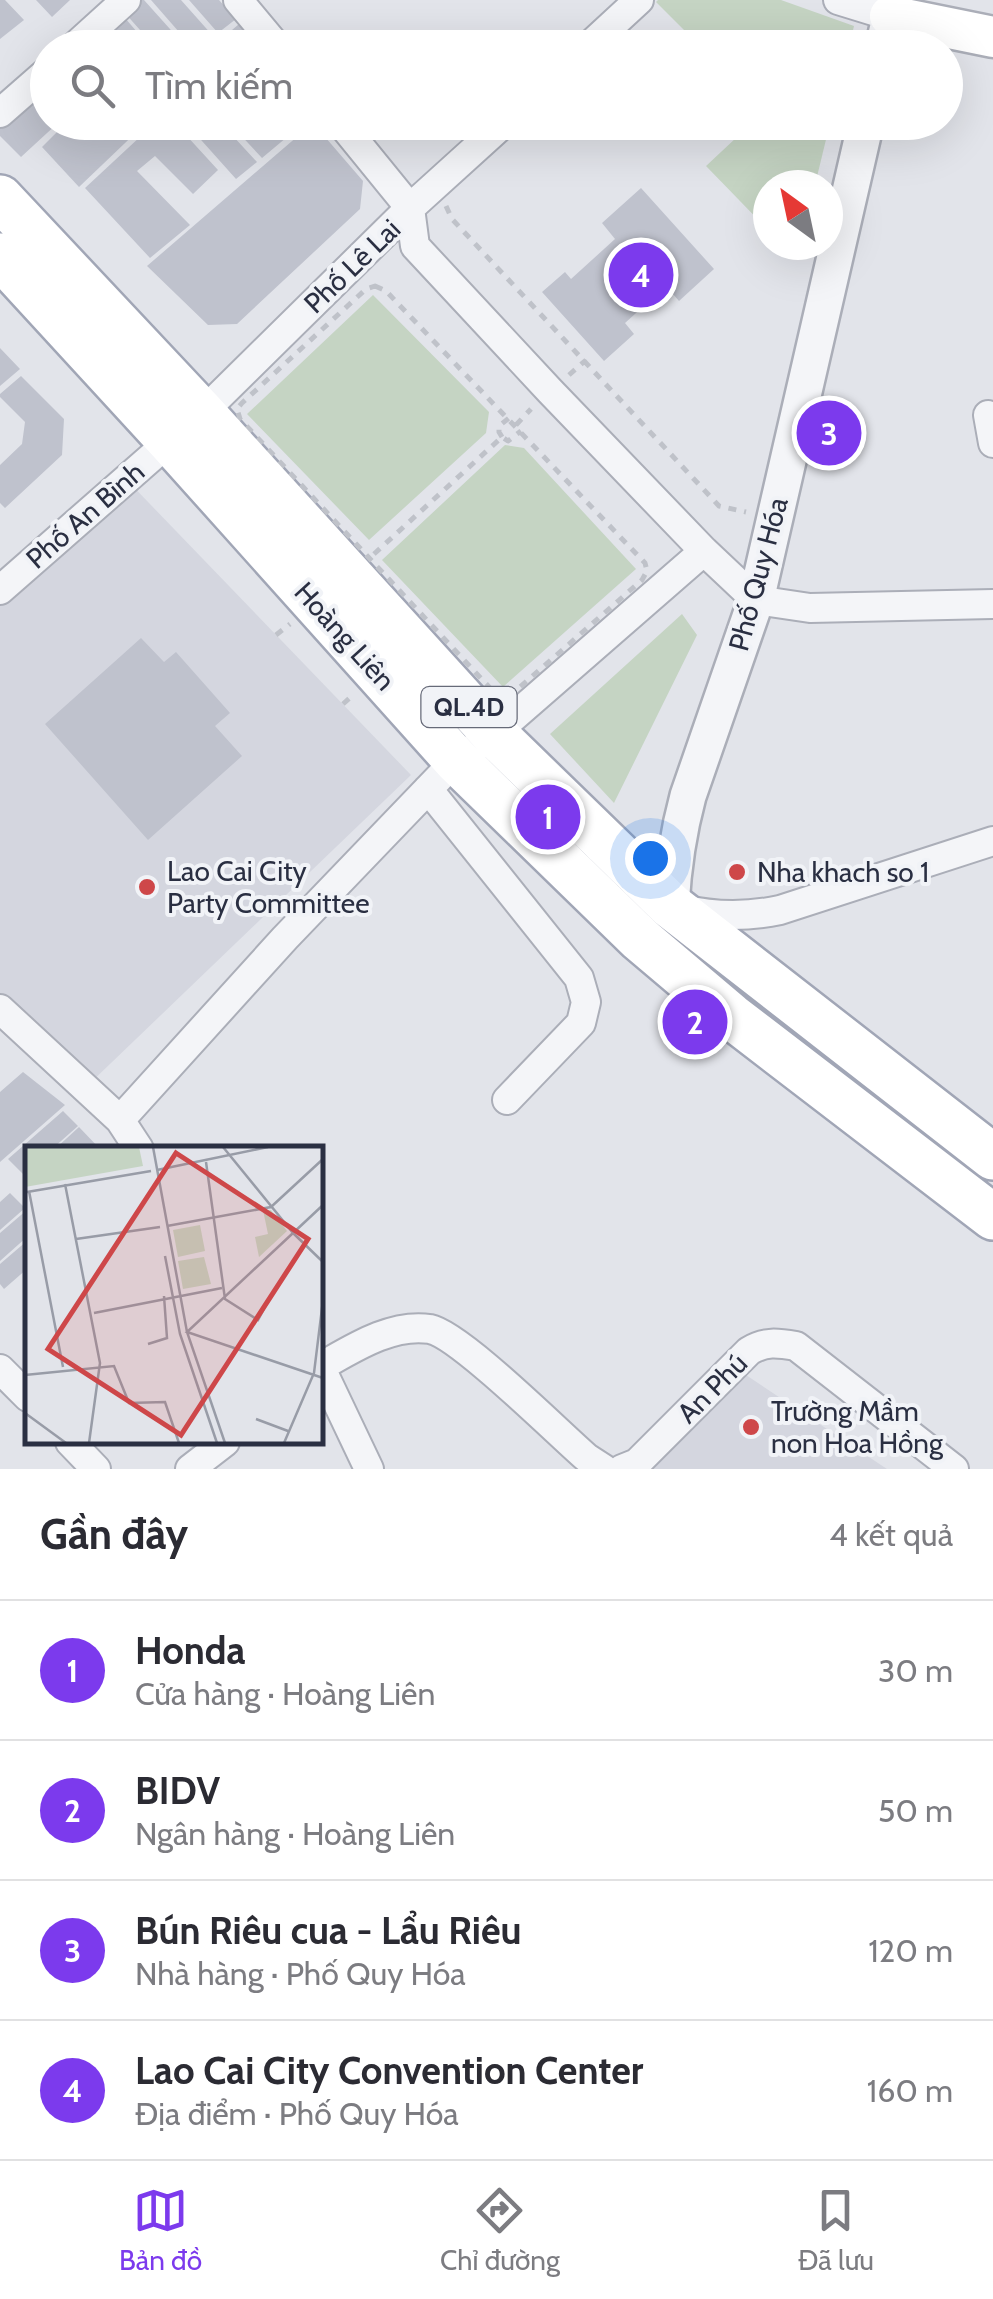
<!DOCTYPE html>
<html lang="vi">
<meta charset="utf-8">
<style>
body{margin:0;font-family:Cabin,sans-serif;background:#f7f7f7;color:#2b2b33}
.compass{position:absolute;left:753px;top:170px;width:90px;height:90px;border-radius:50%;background:#fff;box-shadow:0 10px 40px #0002;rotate:327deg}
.you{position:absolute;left:650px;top:858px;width:35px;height:35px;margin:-25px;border:8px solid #fff;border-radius:50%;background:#1a73e8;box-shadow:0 0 0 15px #1a73e833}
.badge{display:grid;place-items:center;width:65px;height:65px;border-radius:50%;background:#7c3aed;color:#fff;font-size:32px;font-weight:700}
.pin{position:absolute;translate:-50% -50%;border:5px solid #fff;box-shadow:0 2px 10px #0006}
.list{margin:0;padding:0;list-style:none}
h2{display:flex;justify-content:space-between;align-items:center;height:130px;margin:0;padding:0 40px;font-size:42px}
h2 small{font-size:32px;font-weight:400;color:#7c7c81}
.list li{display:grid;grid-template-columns:65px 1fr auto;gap:30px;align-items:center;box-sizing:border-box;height:140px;padding:0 40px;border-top:2px solid #e1e1e2}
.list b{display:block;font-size:38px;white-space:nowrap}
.list p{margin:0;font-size:32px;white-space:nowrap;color:#7c7c81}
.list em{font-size:32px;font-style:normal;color:#7c7c81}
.icon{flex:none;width:55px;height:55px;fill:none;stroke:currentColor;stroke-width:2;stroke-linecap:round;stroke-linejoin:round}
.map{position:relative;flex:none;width:993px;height:1469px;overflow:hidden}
.search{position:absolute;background:#fff;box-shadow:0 10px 40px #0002;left:30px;right:30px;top:30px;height:110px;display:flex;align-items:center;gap:25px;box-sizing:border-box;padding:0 35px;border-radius:55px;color:#7c7c81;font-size:38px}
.sheet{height:690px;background:#fff}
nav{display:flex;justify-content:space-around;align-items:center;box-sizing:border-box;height:140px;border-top:2px solid #e1e1e2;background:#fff;font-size:28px;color:#7c7c81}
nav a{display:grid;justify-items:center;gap:5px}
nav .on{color:#7c3aed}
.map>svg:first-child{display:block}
.built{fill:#d4d6df}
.green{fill:#c5d4c3}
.building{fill:#bfc2cd}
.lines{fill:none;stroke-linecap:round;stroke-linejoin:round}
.minor-casing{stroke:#abaeb8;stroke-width:32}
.tertiary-casing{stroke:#abaeb8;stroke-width:40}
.secondary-casing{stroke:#abaeb8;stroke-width:45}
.primary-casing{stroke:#a1a6b6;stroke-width:50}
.path{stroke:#bfc2c9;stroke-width:5;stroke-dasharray:8 8;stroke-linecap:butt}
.minor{stroke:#f4f5f8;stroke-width:28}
.tertiary{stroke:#f4f5f8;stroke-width:35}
.secondary{stroke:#fff;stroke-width:40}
.primary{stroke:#fff;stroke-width:45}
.poi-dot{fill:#ce4749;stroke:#f1f3f7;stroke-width:4}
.labels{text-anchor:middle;stroke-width:8;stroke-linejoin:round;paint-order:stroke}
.shield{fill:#f1f3f7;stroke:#666a78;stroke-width:2.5}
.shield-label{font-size:25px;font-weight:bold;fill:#2a2f42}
.street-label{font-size:28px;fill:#2a2f42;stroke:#f1f3f7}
.poi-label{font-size:28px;fill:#2a2f42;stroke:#f1f3f7;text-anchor:start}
.inset-road{fill:none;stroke:#989ca7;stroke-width:2.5}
.view{fill:#ce4749;fill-opacity:0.15;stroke:#ce4749;stroke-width:5}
.inset-edge{fill:none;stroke:#2a2f42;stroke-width:5}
</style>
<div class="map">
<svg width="993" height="1469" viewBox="0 0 993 1469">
<rect width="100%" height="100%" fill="#e2e4ea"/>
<path class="built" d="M123 476 411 775 85 1088 0 1000V593Z
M740 1371 887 1469H641Z"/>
<path class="green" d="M658 0H781L854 26 849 47H701L656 2Z
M753 122 830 123 815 185H768V230L706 166Z
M373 295 489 412 486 433 369 540 247 414Z
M505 445 524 448 636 569 503 687 382 560Z
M682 614 697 635 614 803 550 734Z"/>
<path class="building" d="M0 0H5L24 20 0 39Z
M36 0H70L52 17Z
M138 0H144L187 48H156L124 12Z
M151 0H181L213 36 199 48H193Z
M189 0H219L236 19 218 33Z
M118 10 151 48H107L93 32Z
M239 24 254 39 245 48H211Z
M48 83V122H59L21 157 0 136V126Z
M67 122H147L79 187 42 147Z
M156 122H174L218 170 193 194 155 156 137 171 190 225 150 258 85 188Z
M185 122H220L257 162 236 179Z
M240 122H305L262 158 234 128Z
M313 123 363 181 360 209 237 324 208 325 147 266Z
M641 188 714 269 679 301 666 286 625 323 634 334 604 361 542 292 565 272 571 279 615 239 602 223Z
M0 348 20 369 0 386Z
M21 376 64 419 62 455 5 508 0 503V465L22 444 25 422 0 397V394Z
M141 638 164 662 176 652 230 713 215 726 242 756 148 840 45 724Z
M23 1072 65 1105 0 1162V1092Z
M63 1111 78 1126 52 1149H28V1171L23 1174 8 1159Z
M79 1127 100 1149H55Z
M10 1193 25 1208 0 1230V1202Z
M28 1209V1236L0 1261V1233Z
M28 1240V1268L4 1289 0 1284V1264Z"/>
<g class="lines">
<g class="minor-casing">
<path id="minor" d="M238 0 278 48
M838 0 890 16
M73 48 126 0
M587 48 639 0
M0 113 48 71
M340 122 410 208 415 246 550 391 704 551 756 600 810 608 993 604
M202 413 410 208 505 122
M988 415 993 443
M0 590 170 441
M428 789 579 978 586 1002 581 1023 507 1100
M683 909C716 917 746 917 780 910L993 841
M0 1009 120 1120 139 1149
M120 1120 285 938 456 760 494 734 704 551
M320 1366 369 1469
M320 1367C352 1349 391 1323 430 1329 460 1335 558 1433 587 1458L604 1469
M0 1369 28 1397
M70 1442 96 1469
M190 1469 225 1442
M622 1469 637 1463 749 1351C765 1341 778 1343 796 1346L954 1469"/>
</g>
<g class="tertiary-casing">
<path id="tertiary" d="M883 48 894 0
M671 906C673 868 678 833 688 796L756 600 866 122"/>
</g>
<g class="secondary-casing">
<path id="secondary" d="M890 16 993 37"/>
</g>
<g class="primary-casing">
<path id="primary" d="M0 198 202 413 494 734 671 906 993 1157
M0 256 170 441 456 760 640 939 731 1016 993 1217"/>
</g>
<path class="path" d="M446 206 452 219 719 506 746 512
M375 286 386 291 645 563 647 571 642 580 503 702 240 419 237 409 242 403 366 289Z
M569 375 586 360
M516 425 531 409
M502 437 499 432V426L509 418
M374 554 502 437 508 441 521 431
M276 635 290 624
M343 704 353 695"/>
<use href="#minor" class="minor"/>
<use href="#tertiary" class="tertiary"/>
<use href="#secondary" class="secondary"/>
<use href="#primary" class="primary"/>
</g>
<g class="poi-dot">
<circle cx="737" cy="872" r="10"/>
<circle cx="147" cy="887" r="10"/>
<circle cx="751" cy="1427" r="10"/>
</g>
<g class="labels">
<rect class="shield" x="421.5" y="687" width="95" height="40" rx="8"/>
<g class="shield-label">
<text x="469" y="716">QL.4D</text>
</g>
<g class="street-label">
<text transform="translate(352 266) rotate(-44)" y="10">Phố Lê Lai</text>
<text transform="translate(85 515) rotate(-41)" y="10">Phố An Bình</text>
<text transform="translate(758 574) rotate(-75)" y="10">Phố Quy Hóa</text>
<text transform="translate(345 636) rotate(48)" y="10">Hoàng Liên</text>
<text transform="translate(712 1388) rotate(-45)" y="10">An Phú</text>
</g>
<g class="poi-label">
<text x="167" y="881">Lao Cai City<tspan x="167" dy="32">Party Committee</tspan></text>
<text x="757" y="882">Nha khach so 1</text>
<text x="771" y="1421">Trường Mầm<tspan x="771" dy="32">non Hoa Hồng</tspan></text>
</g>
</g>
<g transform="translate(25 1146)">
<rect width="298" height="298" fill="#e2e4ea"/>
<path d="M0 1H114L118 20 0 41ZM238 64H246L262 85 234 111 230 91 243 88ZM175 79 180 105 153 111 148 84ZM179 111 186 138 158 143 153 115Z" fill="#c5d4c3"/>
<path class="inset-road" d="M128 1 162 186 200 297M198 1 268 87M181 16 200 153 233 174 247 148M132 24 243 1M40 38 75 217 64 297M4 45 38 221M2 46 126 25M298 59 162 186 298 232M142 80 246 61 298 13M268 87 298 116M51 93 135 81M140 110 155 188 192 297M69 167 197 142M123 198 142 192 139 150M0 229 89 220 104 257 140 256 154 297M0 267 41 297M231 273 263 285M259 297 289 227 298 154"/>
<path class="view" d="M151 7 283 93 156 289 23 203Z"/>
<rect width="298" height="298" class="inset-edge"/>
</g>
</svg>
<svg class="compass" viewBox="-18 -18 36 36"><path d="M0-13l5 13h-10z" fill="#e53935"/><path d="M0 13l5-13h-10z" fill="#7c7c81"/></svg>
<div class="you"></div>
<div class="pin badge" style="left:548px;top:817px">1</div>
<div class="pin badge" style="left:695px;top:1022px">2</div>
<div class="pin badge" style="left:829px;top:433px">3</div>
<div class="pin badge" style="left:641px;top:275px">4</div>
<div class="search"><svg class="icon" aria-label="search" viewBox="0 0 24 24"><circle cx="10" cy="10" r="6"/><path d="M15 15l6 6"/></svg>Tìm kiếm</div>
</div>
<section class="sheet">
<h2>Gần đây<small>4 kết quả</small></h2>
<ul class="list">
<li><span class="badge">1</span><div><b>Honda</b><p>Cửa hàng · Hoàng Liên</p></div><em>30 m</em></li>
<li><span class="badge">2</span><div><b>BIDV</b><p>Ngân hàng · Hoàng Liên</p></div><em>50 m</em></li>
<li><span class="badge">3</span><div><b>Bún Riêu cua - Lẩu Riêu</b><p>Nhà hàng · Phố Quy Hóa</p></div><em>120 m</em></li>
<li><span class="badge">4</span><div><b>Lao Cai City Convention Center</b><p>Địa điểm · Phố Quy Hóa</p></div><em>160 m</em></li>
</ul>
</section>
<nav>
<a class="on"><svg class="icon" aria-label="map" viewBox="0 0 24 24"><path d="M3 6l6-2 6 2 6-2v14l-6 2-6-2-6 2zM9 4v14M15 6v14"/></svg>Bản đồ</a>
<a><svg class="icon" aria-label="directions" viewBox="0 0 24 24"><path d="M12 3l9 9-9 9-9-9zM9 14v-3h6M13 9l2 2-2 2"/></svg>Chỉ đường</a>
<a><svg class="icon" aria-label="saved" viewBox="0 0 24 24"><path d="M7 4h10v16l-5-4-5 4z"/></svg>Đã lưu</a>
</nav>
